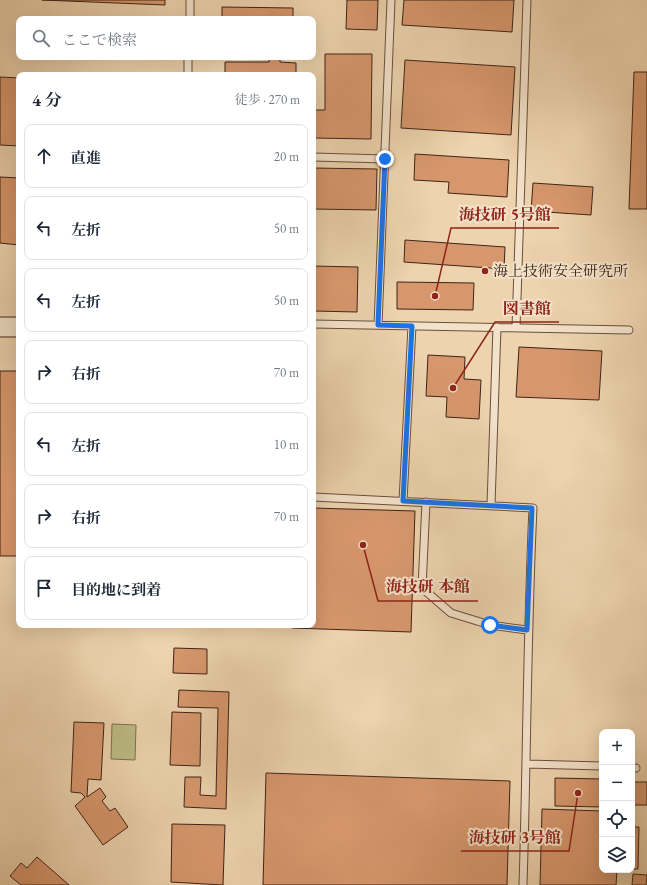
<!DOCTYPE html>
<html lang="ja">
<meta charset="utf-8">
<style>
body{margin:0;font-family:"EB Garamond","Noto Serif JP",serif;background:#f6f6f7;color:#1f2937}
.controls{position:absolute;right:12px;bottom:12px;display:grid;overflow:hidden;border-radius:8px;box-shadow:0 4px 16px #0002}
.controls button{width:36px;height:36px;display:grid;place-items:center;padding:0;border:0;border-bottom:1px solid #e0e1e3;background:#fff;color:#1f2937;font:20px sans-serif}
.stop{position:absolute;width:12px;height:12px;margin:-9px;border:3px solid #1a73e8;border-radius:50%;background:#fff}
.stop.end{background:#1a73e8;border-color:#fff;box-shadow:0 1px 4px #0008}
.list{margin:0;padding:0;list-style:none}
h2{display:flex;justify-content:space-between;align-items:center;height:52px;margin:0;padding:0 16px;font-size:17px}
h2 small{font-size:13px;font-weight:400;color:#747a83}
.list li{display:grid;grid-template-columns:26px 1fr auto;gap:12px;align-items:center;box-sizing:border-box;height:64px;margin:0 8px 8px;padding:0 8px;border:1px solid #e0e1e3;border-radius:8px}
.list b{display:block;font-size:15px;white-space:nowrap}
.list em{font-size:13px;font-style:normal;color:#747a83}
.icon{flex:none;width:22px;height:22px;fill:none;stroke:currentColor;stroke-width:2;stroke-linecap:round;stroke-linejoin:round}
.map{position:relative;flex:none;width:647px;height:885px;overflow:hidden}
.search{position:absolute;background:#fff;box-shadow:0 4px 16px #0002;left:16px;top:16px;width:300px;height:44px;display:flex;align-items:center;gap:10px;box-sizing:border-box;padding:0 14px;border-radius:8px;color:#747a83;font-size:15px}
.panel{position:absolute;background:#fff;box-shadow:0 4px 16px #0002;left:16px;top:72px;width:300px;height:556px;border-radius:8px}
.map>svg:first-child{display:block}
.green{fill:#bdbb86;stroke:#7e6f4e}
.building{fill:#d7976d;stroke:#3f2317}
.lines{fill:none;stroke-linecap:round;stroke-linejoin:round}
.lane-casing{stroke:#6a4f3d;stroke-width:9}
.secondary-casing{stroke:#3f2317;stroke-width:21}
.lane{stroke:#f3e2ca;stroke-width:7}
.secondary{stroke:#f3e2ca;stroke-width:19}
.route{stroke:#1a73e8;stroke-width:5}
.poi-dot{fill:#8f2418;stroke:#f3e2ca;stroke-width:1.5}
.labels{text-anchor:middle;stroke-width:4;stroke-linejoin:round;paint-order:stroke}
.poi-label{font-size:15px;fill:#3f2317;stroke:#f3e2ca;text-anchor:start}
.leader{fill:none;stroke:#8f2418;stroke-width:1.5}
.callout-dot{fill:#8f2418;stroke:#f3e2ca;stroke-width:1.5}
.callout-label{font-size:16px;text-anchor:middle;font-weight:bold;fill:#8f2418;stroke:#f3e2ca;stroke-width:4;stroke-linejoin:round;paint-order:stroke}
</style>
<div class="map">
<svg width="647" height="885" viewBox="0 0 647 885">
<rect width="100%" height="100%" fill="#edd3ae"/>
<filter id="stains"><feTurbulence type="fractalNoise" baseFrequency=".005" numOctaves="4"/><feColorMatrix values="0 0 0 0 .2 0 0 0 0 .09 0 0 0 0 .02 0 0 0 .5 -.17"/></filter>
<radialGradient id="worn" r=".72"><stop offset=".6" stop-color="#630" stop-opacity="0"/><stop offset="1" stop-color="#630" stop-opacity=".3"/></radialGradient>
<path class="green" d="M112 724 136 725 135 760 111 759Z"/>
<path class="building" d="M42 0H165V5Z
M347 0H378L377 30 346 29Z
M404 0H514L512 32 402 25Z
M222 7 293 8V19H222Z
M325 54H372L371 139 313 138V110H325Z
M269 57H280V62L296 63V75H225V62H269Z
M405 60 515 67 511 135 401 128Z
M634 72H647V209H629Z
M0 77 19 78V146L0 145Z
M415 154 509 160 507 197 448 193 449 182 414 180Z
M313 168 377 169 376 210 313 209Z
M0 177 19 178V245L0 243Z
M533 183 593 187 591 215 531 211Z
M405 240 505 247 504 269 404 262Z
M313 266 358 267 357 312 313 311Z
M397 282 474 283 473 310 397 309Z
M519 347 602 351 599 400 516 397Z
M428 355 465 357 464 379 481 380 479 419 446 417 447 397 426 396Z
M0 371H19V556H0Z
M313 508 415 511 411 632 292 628V625H313Z
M174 648 207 649V674L173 673Z
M179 690 229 692 226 809 184 807 185 777H201L200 795 216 796 218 708 178 707Z
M172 712 201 713 200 766 170 765Z
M74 722 104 723 101 780 88 779 87 797 100 788 106 797 102 801 110 811 115 808 128 827 103 845 75 806 85 797 81 793 71 792Z
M266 773 510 781 507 885H263Z
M555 778 602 779V807L555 806Z
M632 782H647V805H632Z
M542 809 602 811V870H617L616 885H540Z
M172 824 225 825 223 885 171 882Z
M632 827H639L638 869H632Z
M37 857 69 885H21L10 876 21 863 27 868Z
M633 874 647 875 646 885H632Z"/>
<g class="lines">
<g class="lane-casing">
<path id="lane" d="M190 19V0
M188 75V57
M313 157 385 159
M313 324 629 330
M378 325 391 0
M516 328 527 0
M313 497 533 508C527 633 527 759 523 885
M403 501 412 326
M426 502 422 588 451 613 490 625 527 630
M491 505 497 327
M527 764 602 766
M632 768H636"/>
</g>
<g class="secondary-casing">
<path id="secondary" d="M0 327H19"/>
</g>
<use href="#lane" class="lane"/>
<use href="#secondary" class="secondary"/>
</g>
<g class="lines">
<path class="route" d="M385 159 378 325 412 326 403 501 532 508 527 630 490 625"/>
</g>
<circle class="poi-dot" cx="485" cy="271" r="4"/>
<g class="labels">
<g class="poi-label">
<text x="493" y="276">海上技術安全研究所</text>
</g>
</g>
<path class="leader" d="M435 296L451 228H559M453 388L495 322H559M363 545L378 601H478M578 793L569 851H461"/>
<g class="callout-dot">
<circle cx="435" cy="296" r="4"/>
<circle cx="453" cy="388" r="4"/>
<circle cx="363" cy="545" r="4"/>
<circle cx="578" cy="793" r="4"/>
</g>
<g class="callout-label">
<text x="505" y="220">海技研 5号館</text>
<text x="527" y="314">図書館</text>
<text x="428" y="592">海技研 本館</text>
<text x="515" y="843">海技研 3号館</text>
</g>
<rect width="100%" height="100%" filter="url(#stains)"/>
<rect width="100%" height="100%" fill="url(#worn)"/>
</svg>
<div class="controls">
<button>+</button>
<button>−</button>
<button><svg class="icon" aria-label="locate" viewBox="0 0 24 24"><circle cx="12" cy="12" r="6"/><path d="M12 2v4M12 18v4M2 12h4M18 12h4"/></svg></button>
<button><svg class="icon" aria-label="layers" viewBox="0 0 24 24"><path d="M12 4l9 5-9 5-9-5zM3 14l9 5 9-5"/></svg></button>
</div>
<div class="stop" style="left:490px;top:625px"></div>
<div class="stop end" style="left:385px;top:159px"></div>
<div class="search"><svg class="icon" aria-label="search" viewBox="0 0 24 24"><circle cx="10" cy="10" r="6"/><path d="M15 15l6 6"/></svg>ここで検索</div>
<section class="panel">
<h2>4 分<small>徒歩 · 270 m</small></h2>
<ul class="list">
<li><svg class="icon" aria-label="ahead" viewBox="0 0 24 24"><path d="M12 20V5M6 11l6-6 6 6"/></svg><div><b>直進</b></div><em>20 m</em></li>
<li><svg class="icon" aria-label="left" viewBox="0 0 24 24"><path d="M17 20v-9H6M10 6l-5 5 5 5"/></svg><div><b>左折</b></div><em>50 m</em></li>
<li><svg class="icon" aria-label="left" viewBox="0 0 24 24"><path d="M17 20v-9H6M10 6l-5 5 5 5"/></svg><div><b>左折</b></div><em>50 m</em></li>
<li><svg class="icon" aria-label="right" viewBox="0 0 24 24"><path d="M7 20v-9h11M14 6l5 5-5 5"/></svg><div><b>右折</b></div><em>70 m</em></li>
<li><svg class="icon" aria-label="left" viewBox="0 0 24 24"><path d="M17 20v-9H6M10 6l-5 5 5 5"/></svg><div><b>左折</b></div><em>10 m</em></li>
<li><svg class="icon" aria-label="right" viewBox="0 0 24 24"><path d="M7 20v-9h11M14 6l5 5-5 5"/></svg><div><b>右折</b></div><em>70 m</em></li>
<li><svg class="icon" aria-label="arrive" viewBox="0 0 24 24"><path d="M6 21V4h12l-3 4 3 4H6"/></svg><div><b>目的地に到着</b></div></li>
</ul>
</section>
</div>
